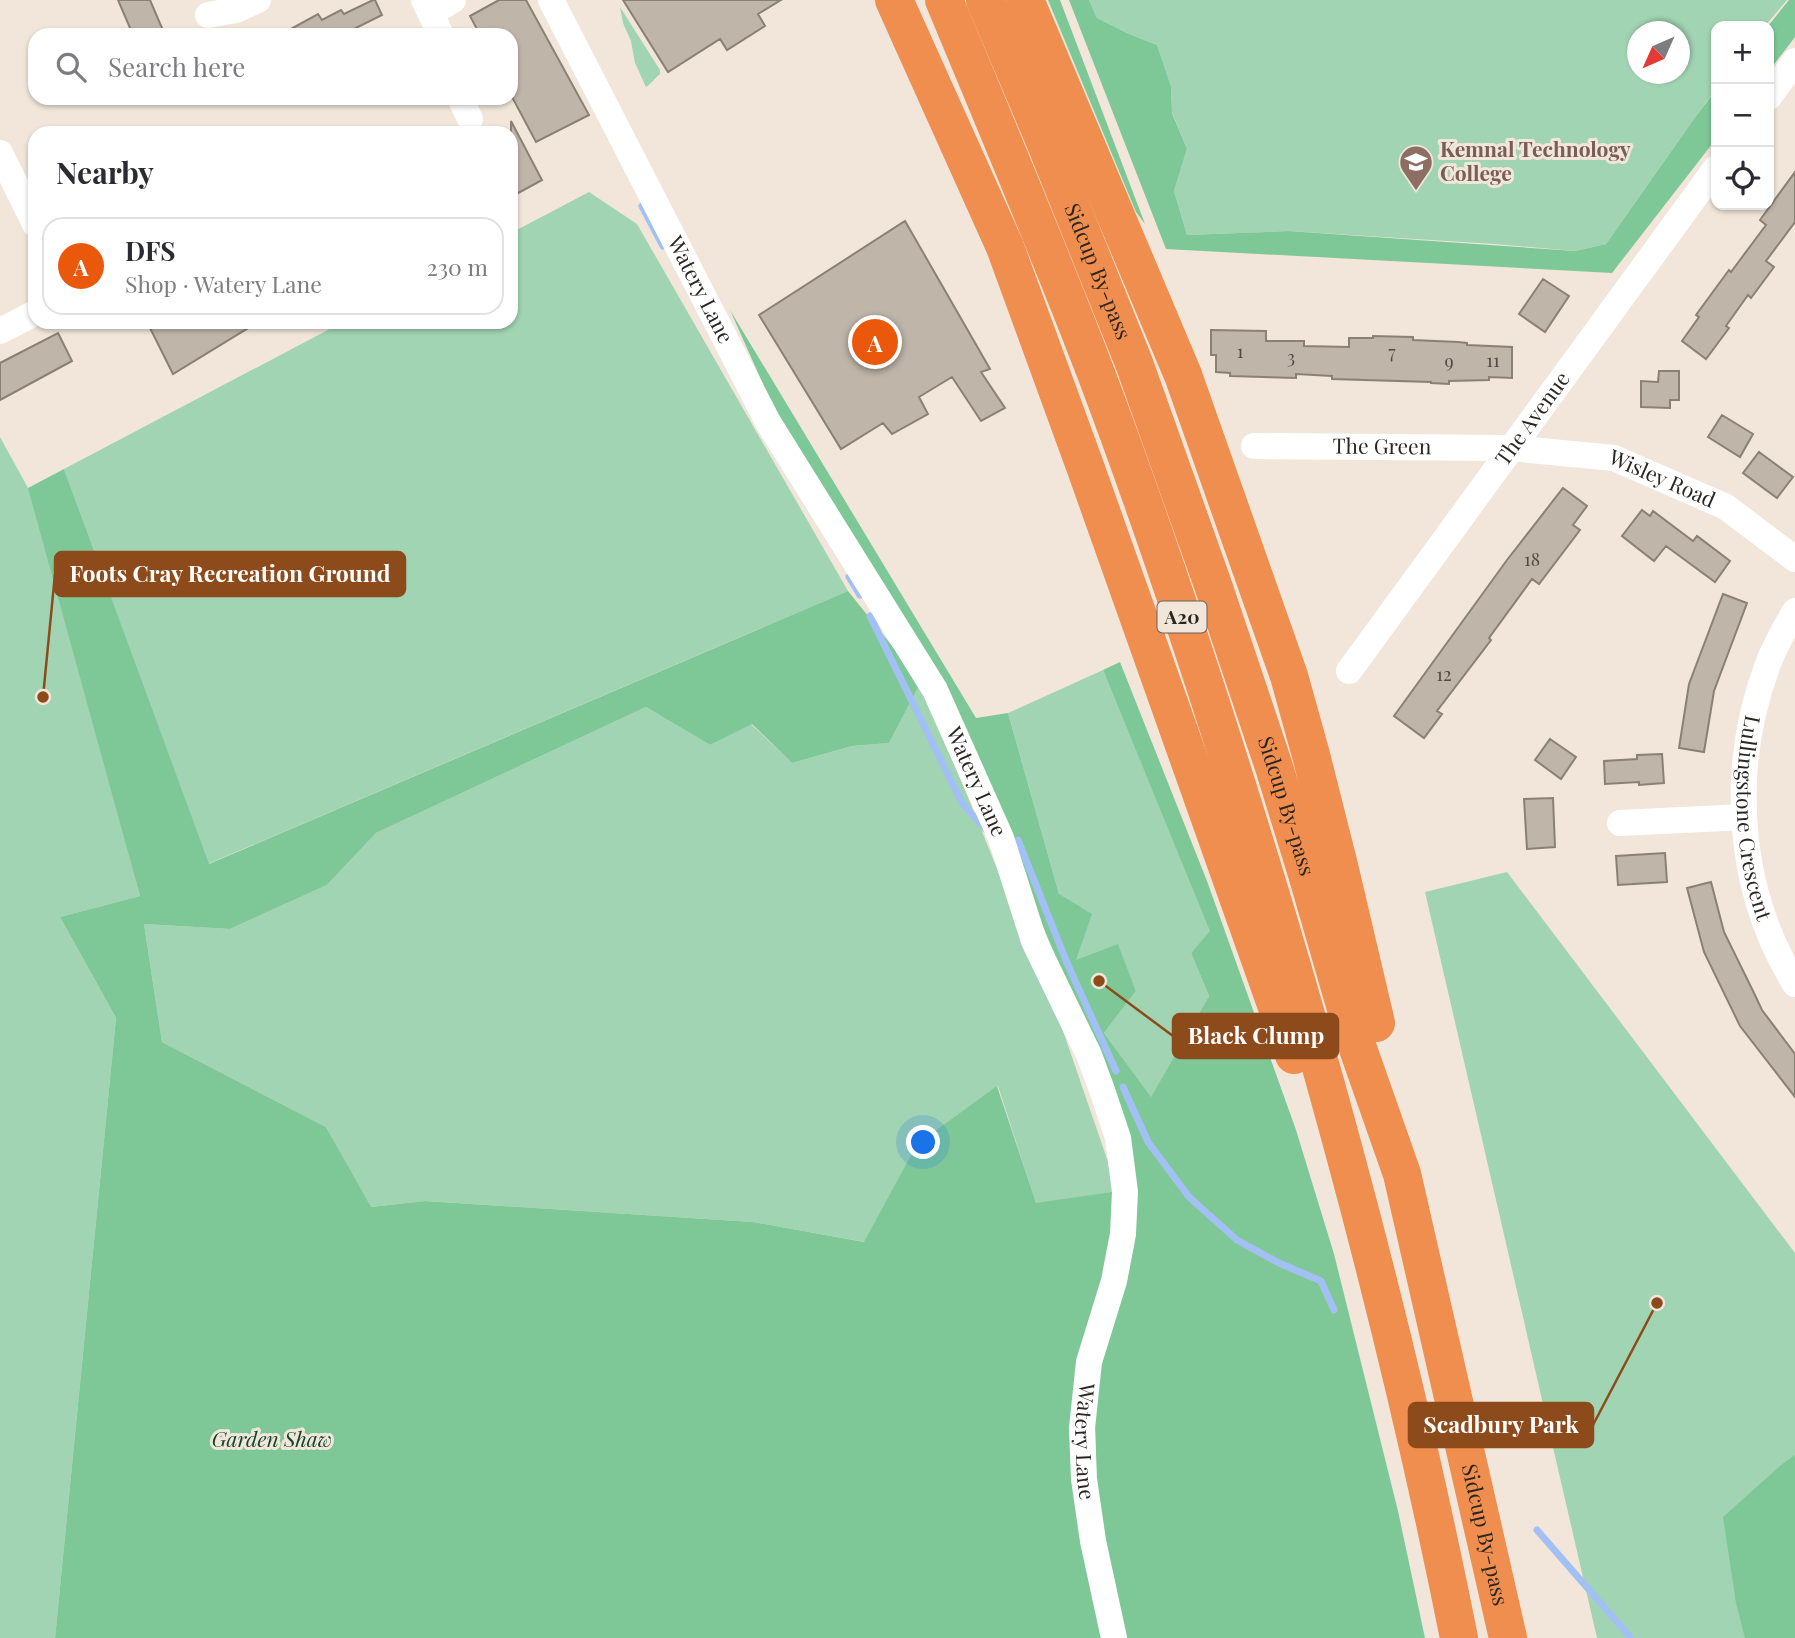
<!DOCTYPE html>
<meta charset="utf-8">
<style>
body{margin:0;font-family:"Playfair Display",serif;background:#f2f2f3;color:#2b2b33}
.controls{position:absolute;right:21px;top:21px;display:grid;overflow:hidden;border-radius:14px;box-shadow:0 2px 5px #0004}
.controls button{width:63px;height:63px;display:grid;place-items:center;padding:0;border:0;border-bottom:2px solid #e1e1e2;background:#fff;color:#2b2b33;font:35px sans-serif}
.compass{position:absolute;left:1627px;top:21px;width:63px;height:63px;border-radius:50%;background:#fff;box-shadow:0 2px 5px #0004;rotate:225deg}
.you{position:absolute;left:924px;top:1143px;width:24px;height:24px;margin:-18px;border:5px solid #fff;border-radius:50%;background:#1a73e8;box-shadow:0 0 0 10px #1a73e833}
.badge{display:grid;place-items:center;width:46px;height:46px;border-radius:50%;background:#ea580c;color:#fff;font-size:23px;font-weight:700}
.pin{position:absolute;translate:-50% -50%;border:4px solid #fff;box-shadow:0 2px 7px #0006}
.list{margin:0;padding:0;list-style:none}
h2{display:flex;justify-content:space-between;align-items:center;height:91px;margin:0;padding:0 28px;font-size:30px}
h2 small{font-size:23px;font-weight:400;color:#7c7c81}
.list li{display:grid;grid-template-columns:46px 1fr auto;gap:21px;align-items:center;box-sizing:border-box;height:98px;margin:0 14px 14px;padding:0 14px;border:2px solid #e1e1e2;border-radius:21px}
.list b{display:block;font-size:26px;white-space:nowrap}
.list p{margin:0;font-size:23px;white-space:nowrap;color:#7c7c81}
.list em{font-size:23px;font-style:normal;color:#7c7c81}
.icon{flex:none;width:38px;height:38px;fill:none;stroke:currentColor;stroke-width:2;stroke-linecap:round;stroke-linejoin:round}
.map{position:relative;flex:none;width:1795px;height:1638px;overflow:hidden}
.search{position:absolute;background:#fff;box-shadow:0 2px 5px #0004;left:28px;top:28px;width:490px;height:77px;display:flex;align-items:center;gap:18px;box-sizing:border-box;padding:0 24px;border-radius:21px;color:#7c7c81;font-size:26px}
.panel{position:absolute;background:#fff;box-shadow:0 2px 5px #0004;left:28px;top:126px;width:490px;height:203px;border-radius:21px}
.map>svg:first-child{display:block}
.green{fill:#a1d4b2;fill-rule:evenodd}
.forest{fill:#7ec898}
.lines{fill:none;stroke-linecap:round;stroke-linejoin:round}
.stream{stroke:#a3c0f4;stroke-width:7}
.building{fill:#bfb5a9;stroke:#8a8175;stroke-width:2}
.minor{stroke:#fff;stroke-width:26}
.highway{stroke:#ef8e4f;stroke-width:38}
.labels{text-anchor:middle;stroke-width:6;stroke-linejoin:round;paint-order:stroke}
.number-label{font-size:18px;fill:#4f4a43}
.shield{fill:#f1e6d9;stroke:#666058;stroke-width:2}
.shield-label{font-size:19px;font-weight:bold;fill:#2a2621}
.education-label{font-size:21px;font-weight:bold;fill:#785e54;stroke:#f1e6d9;text-anchor:start}
.street-label{font-size:21px;fill:#2a2621;stroke:#f1e6d9}
.park-label{font-size:21px;font-style:italic;fill:#0f492a;stroke:#f1e6d9}
.leader{fill:none;stroke:#8d4a1b;stroke-width:2.5}
.callout-dot{fill:#8d4a1b;stroke:#f1e6d9;stroke-width:2.5}
.callout{fill:#8d4a1b;stroke:#8d4a1b;stroke-width:2.5}
.callout-label{font-size:23px;text-anchor:middle;font-weight:bold;fill:#fff}
</style>
<div class="map">
<svg width="1795" height="1638" viewBox="0 0 1795 1638">
<rect width="100%" height="100%" fill="#f1e6d9"/>
<path class="green" d="M1089 0H1787L1765 26H1716V89L1696 116 1606 244 1575 251 1494 244 1288 231 1187 235 1174 191 1187 149 1172 112 1171 86 1157 45 1129 34 1097 18ZM1638 32H1680V74H1638Z
M620 7 660 70V74C655 78 652 83 646 87L635 63 631 41 623 23Z
M589 192 637 224 848 591 208 864 64 469 343 322H511V233Z
M0 437 33 497 140 896 60 917 116 1018 55 1638H0Z
M1103 670 1211 931 1191 953 1209 996 1151 1098 1104 1033 1136 991 1118 945 1075 961 1059 894 1008 713Z
M921 682 1062 1028 1118 1191 1036 1204 998 1086 917 1144 865 1242 753 1222 426 1201 370 1207 326 1127 162 1042 144 924 230 929 327 885 376 833 646 707 710 745 751 724 792 763 852 746 889 743Z
M1507 872 1795 1253V1638H1597L1425 892Z"/>
<path class="forest" d="M1048 0H1060L1145 224 1136 212Z
M1069 0H1089L1097 18 1129 34 1157 45 1171 86 1172 113 1187 149 1174 191 1187 235 1288 231 1575 251 1606 244 1696 116 1716 90V139L1612 273 1166 249Z
M1789 0H1795V37L1769 71 1768 26Z
M730 310 976 718 1008 713 1059 894 1092 914 1076 960 1118 944 1136 991 1104 1033 1151 1097 1209 996 1191 953 1210 931 1103 670 1120 662 1207 881 1296 1130 1334 1254 1398 1511 1425 1638H1125L1106 1542 1096 1478 1095 1421 1099 1366 1133 1233 1095 1051 1042 924 776 413Z
M64 469 209 864 848 591 921 682 889 743 852 746 792 763 752 724 710 745 646 707 376 833 327 885 230 929 144 924 162 1042 326 1127 371 1207 425 1201 753 1222 864 1242 917 1144 997 1086 1036 1203 1118 1191 1115 1233 1080 1362 1104 1638H55L116 1018 60 917 140 896 28 488Z
M1795 1455V1638H1745L1736 1603 1723 1517 1781 1465Z"/>
<g class="lines">
<path class="stream" d="M642 206 663 246
M849 577 860 595
M870 616 962 803 986 830
M1018 840 1067 963 1116 1071
M1123 1087 1148 1142 1189 1197 1237 1240 1279 1263 1321 1281 1334 1310
M1537 1530 1631 1638"/>
</g>
<path class="building" d="M118 0H150L165 35H133Z
M373 0H375L382 15 342 35H280L318 14 322 20 341 10 344 14Z
M499 0H526L589 115 536 142 511 95V35H480L470 16Z
M623 0H781L758 14 765 26 727 50 720 39 668 72Z
M511 121 542 180 511 197Z
M1795 172V222L1766 261 1774 267 1751 298 1748 295 1726 326 1729 328 1706 359 1682 341 1699 317 1696 315 1729 270 1731 272 1766 225 1760 220Z
M905 221 990 369 981 372 1005 408 981 421 952 377 919 397 928 414 892 434 883 423 841 449 759 315Z
M1543 279 1569 296 1545 332 1519 314Z
M147 322H258L173 374Z
M1211 330 1266 331V341H1304V346L1349 347V338H1373V336L1413 337V340L1458 342 1467 343V345L1512 347V378L1489 377V380L1449 381V384L1431 383V382L1332 379V376L1296 374V378L1230 376V373L1216 372V355H1211Z
M58 333 72 361 0 400V363Z
M1659 371H1679V400H1670V408L1641 407V381L1658 382Z
M1722 415 1753 434 1740 457 1708 437Z
M1759 452 1793 477 1777 498 1743 473Z
M1563 488 1587 506 1573 525 1580 530 1539 584 1532 579 1489 638 1491 640 1437 711 1442 714 1424 738 1394 716 1507 560Z
M1642 510 1650 516 1653 511 1693 541 1697 536 1730 561 1715 582 1666 546 1654 561 1622 536Z
M1723 594 1747 603 1714 691 1704 752 1679 748 1689 684Z
M1550 739 1576 757 1561 779 1535 760Z
M1662 754 1664 783 1639 785V782L1605 784 1604 761 1637 759V755Z
M1553 798 1555 847 1527 849 1524 799Z
M1665 853 1667 882 1618 885 1616 856Z
M1711 882 1724 932 1754 993 1762 1010 1795 1054V1097L1740 1026 1704 952 1687 888Z"/>
<g class="lines">
<g class="minor">
<path d="M424 0 441 35"/>
<path id="s1" d="M551 0 768 422 935 690 1001 838 1034 941 1089 1055 1102 1090 1118 1138 1125 1192 1123 1234 1114 1281 1089 1362 1082 1428 1084 1479 1093 1541 1114 1638"/>
<path d="M431 13 453 0"/>
<path d="M208 15 236 10 258 0"/>
<path d="M1769 97 1795 61"/>
<path d="M460 98 470 119"/>
<path d="M0 153 35 224"/>
<path d="M0 331 35 313"/>
<path id="s2" d="M1254 446 1510 448 1614 458 1726 507 1795 559"/>
<path id="s3" d="M1795 611C1785 628 1775 645 1768 664 1729 768 1736 888 1795 984"/>
<path id="s4" d="M1349 671 1716 168"/>
<path d="M1620 823 1744 817"/>
</g>
<g class="highway">
<path d="M894 0 1005 247 1086 469 1294 1055"/>
<path d="M944 0C996 125 1049 250 1097 376 1163 551 1221 730 1275 909 1347 1149 1410 1392 1459 1638"/>
<path id="s5" d="M985 0 1044 139 1134 363 1213 585 1274 767 1307 874 1356 1043 1402 1174 1508 1638"/>
<path d="M1025 0 1183 375 1289 676 1311 755 1339 866 1376 1023"/>
</g>
</g>
<defs>
<g id="school-pin" transform="scale(1.75)"><path d="M0 17L-7.5 6A9.5 9.5 0 1 1 7.5 6Z" fill="#8d6e63" stroke="#f1e6d9"/><path d="M0-5L7-2L0 1L-7-2ZM-4 1L0 2.5L4 1V4Q0 6-4 4Z" fill="#fff"/></g>
</defs>
<g fill-rule="evenodd">
<use href="#school-pin" x="1416" y="162"/>
</g>
<g class="labels">
<g class="number-label">
<text x="1240" y="358">1</text>
<text x="1392" y="359">7</text>
<text x="1291" y="364">3</text>
<text x="1493" y="367">11</text>
<text x="1449" y="368">9</text>
<text x="1532" y="566">18</text>
<text x="1444" y="681">12</text>
</g>
<rect class="shield" x="1157.5" y="601.5" width="49" height="31" rx="5"/>
<g class="shield-label">
<text x="1182" y="624">A20</text>
</g>
<g class="education-label">
<text x="1440" y="157">Kemnal Technology<tspan x="1440" dy="24">College</tspan></text>
</g>
<g class="street-label">
<text dy="7" stroke="none"><textPath href="#s5" startOffset="294">Sidcup By-pass</textPath></text>
<text dy="7" stroke="none"><textPath href="#s1" startOffset="326">Watery Lane</textPath></text>
<text dy="7" stroke="none"><textPath href="#s4" startOffset="312">The Avenue</textPath></text>
<text dy="7" stroke="none"><textPath href="#s2" startOffset="128">The Green</textPath></text>
<text dy="7" stroke="none"><textPath href="#s2" startOffset="413">Wisley Road</textPath></text>
<text dy="7" stroke="none"><textPath href="#s1" startOffset="891">Watery Lane</textPath></text>
<text dy="7" stroke="none"><textPath href="#s5" startOffset="861">Sidcup By-pass</textPath></text>
<text dy="7" stroke="none"><textPath href="#s3" startOffset="217">Lullingstone Crescent</textPath></text>
<text dy="7" stroke="none"><textPath href="#s1" startOffset="1584">Watery Lane</textPath></text>
<text dy="7" stroke="none"><textPath href="#s5" startOffset="1617">Sidcup By-pass</textPath></text>
</g>
<g class="park-label">
<text x="272" y="1447">Garden Shaw</text>
</g>
</g>
<path class="leader" d="M43 697L55 574M1099 981L1173 1036M1657 1303L1593 1425"/>
<g class="callout-dot">
<circle cx="43" cy="697" r="7"/>
<circle cx="1099" cy="981" r="7"/>
<circle cx="1657" cy="1303" r="7"/>
</g>
<g class="callout">
<rect x="55" y="552" width="350" height="44" rx="7"/>
<rect x="1173" y="1014" width="165" height="44" rx="7"/>
<rect x="1409" y="1403" width="184" height="44" rx="7"/>
</g>
<g class="callout-label">
<text x="230" y="582">Foots Cray Recreation Ground</text>
<text x="1256" y="1044">Black Clump</text>
<text x="1501" y="1433">Scadbury Park</text>
</g>
</svg>
<div class="controls">
<button>+</button>
<button>−</button>
<button><svg class="icon" aria-label="locate" viewBox="0 0 24 24"><circle cx="12" cy="12" r="6"/><path d="M12 2v4M12 18v4M2 12h4M18 12h4"/></svg></button>
</div>
<svg class="compass" viewBox="-18 -18 36 36"><path d="M0-13l5 13h-10z" fill="#e53935"/><path d="M0 13l5-13h-10z" fill="#7c7c81"/></svg>
<div class="you"></div>
<div class="pin badge" style="left:875px;top:342px">A</div>
<div class="search"><svg class="icon" aria-label="search" viewBox="0 0 24 24"><circle cx="10" cy="10" r="6"/><path d="M15 15l6 6"/></svg>Search here</div>
<section class="panel">
<h2>Nearby<small></small></h2>
<ul class="list">
<li><span class="badge">A</span><div><b>DFS</b><p>Shop · Watery Lane</p></div><em>230 m</em></li>
</ul>
</section>
</div>
